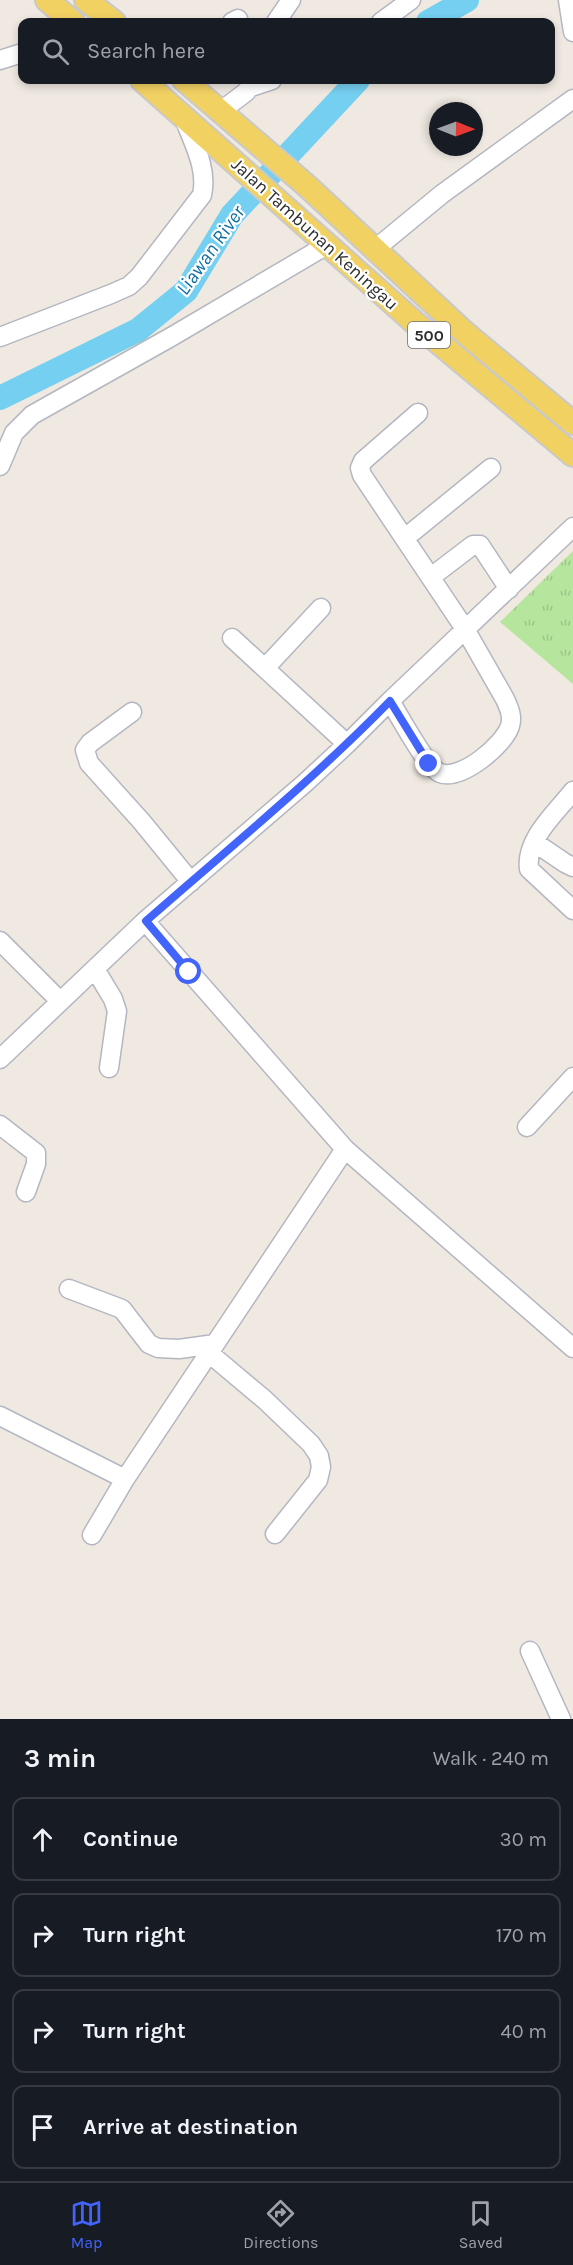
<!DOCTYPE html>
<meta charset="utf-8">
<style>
body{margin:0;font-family:Karla,sans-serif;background:#20242c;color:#f1f3f6}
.compass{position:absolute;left:429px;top:102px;width:54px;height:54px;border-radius:50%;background:#171b24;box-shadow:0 3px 9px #0003;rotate:91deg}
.stop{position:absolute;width:18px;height:18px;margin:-14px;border:4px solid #4264fb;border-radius:50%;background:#fff}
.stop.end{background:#4264fb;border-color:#fff;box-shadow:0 2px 6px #0008}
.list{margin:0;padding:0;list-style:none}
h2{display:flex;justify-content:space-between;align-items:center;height:78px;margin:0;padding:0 24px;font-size:26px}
h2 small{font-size:20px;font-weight:400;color:#9ea1a6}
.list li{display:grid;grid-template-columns:39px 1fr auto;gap:18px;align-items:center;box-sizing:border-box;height:84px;margin:0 12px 12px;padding:0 12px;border:2px solid #363941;border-radius:12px}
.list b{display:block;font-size:22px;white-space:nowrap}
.list em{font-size:20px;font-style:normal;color:#9ea1a6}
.icon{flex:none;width:33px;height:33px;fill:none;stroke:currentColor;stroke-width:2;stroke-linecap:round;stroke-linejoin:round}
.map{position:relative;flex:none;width:573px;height:1719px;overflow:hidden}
.search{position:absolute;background:#171b24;box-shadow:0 3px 9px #0003;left:18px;right:18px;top:18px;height:66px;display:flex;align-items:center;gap:15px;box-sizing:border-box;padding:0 21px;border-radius:12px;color:#9ea1a6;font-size:22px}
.sheet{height:462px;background:#171b24}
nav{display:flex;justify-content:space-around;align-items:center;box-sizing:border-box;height:84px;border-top:2px solid #363941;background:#171b24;font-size:16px;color:#9ea1a6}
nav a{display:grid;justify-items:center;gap:3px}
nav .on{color:#4264fb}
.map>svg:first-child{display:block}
.park{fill:url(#park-tufts)}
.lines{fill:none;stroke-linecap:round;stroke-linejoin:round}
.river{stroke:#75cff0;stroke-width:24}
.minor-casing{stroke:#b4b7c1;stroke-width:21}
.major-casing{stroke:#c9c9c9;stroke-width:26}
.minor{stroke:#fff;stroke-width:18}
.major{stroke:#f2d163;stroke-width:22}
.route{stroke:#4264fb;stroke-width:8}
.labels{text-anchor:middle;stroke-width:4.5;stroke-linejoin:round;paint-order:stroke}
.shield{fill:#fff;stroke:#6d6d6d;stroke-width:1.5}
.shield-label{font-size:16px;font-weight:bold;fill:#2e2e2e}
.street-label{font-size:18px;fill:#2e2e2e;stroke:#fff}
.water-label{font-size:20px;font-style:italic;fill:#0d6fa3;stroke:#fff}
</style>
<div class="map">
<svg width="573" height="1719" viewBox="0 0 573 1719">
<defs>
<pattern id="park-tufts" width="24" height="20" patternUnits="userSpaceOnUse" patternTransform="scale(1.5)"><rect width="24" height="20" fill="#b6e59e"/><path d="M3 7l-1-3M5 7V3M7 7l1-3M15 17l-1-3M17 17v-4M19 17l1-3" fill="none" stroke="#9dc588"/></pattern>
</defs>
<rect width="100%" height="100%" fill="#efe9e1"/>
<path class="park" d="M573 551V684L500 622Z"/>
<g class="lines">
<path class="river" d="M428 22 467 0
M0 398 138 330 186 291 232 215 358 80"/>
<g class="minor-casing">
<path id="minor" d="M568 0 573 32
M232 22 238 19
M276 22 291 0
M381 22 411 0
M0 60 22 53
M251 87 272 80
M221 111 246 92 255 80
M374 250 442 194 573 99
M0 337 111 294 129 286 139 277 202 195C208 168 193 143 184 118
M0 466 14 433 32 415 171 337 327 245
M405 538 491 468
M431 577 473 545H480L509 589
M232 638 347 744
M265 668 321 608
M390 701C399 715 427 768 440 773 461 781 504 745 510 726 513 716 509 708 505 699L465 629 362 475 360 468 363 461 418 413
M132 712 90 743 85 750 89 763 142 822 191 882
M573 791C556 813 525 839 529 869L573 910
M534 842 565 863 573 867
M145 921 345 1149 573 1348
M0 941 60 1001
M95 969 113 999 117 1011 109 1068
M0 1059 145 921 305 783 347 744 390 701 573 527
M0 1125 36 1153V1164L26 1192
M527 1127 573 1077
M69 1289 122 1309 149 1344 158 1348 179 1349 215 1344
M209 1353 265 1400 311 1444 319 1456 321 1467 318 1480 275 1534
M0 1416 125 1479
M92 1535 125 1479 345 1149
M530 1651 561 1719"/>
</g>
<g class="major-casing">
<path id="major" d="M47 0 73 22
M86 0 114 22
M142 80 414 322 573 455
M184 80 307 186 464 332 573 423"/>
</g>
<use href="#minor" class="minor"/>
<use href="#major" class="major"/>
</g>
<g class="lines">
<path class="route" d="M189 972 146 921C228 849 313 780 390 701L429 764"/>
</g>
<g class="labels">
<rect class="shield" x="408" y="322" width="42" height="26" rx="4.5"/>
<g class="shield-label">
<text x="429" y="341">500</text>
</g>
<g class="street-label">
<text transform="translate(315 234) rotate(42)" y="6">Jalan Tambunan Keningau</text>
</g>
<g class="water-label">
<text transform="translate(210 250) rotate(-55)" y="7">Liawan River</text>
</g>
</g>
</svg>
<svg class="compass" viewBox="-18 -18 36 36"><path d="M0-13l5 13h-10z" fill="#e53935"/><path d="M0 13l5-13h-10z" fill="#9ea1a6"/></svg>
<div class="stop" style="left:189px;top:972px"></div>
<div class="stop end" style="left:429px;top:764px"></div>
<div class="search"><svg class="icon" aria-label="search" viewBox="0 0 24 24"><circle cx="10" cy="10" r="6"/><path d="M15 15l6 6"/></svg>Search here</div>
</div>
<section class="sheet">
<h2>3 min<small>Walk · 240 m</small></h2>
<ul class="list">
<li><svg class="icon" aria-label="ahead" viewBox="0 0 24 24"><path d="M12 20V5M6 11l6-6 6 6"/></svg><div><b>Continue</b></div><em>30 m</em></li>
<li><svg class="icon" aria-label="right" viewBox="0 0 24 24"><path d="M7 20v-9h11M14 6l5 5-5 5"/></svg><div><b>Turn right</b></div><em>170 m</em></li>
<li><svg class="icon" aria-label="right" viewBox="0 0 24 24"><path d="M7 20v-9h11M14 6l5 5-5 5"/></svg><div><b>Turn right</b></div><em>40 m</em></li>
<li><svg class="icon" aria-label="arrive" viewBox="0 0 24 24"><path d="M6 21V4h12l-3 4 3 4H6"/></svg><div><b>Arrive at destination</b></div></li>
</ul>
</section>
<nav>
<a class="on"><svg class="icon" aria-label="map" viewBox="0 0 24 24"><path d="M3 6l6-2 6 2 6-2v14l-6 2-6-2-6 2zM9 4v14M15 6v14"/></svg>Map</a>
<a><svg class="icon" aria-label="directions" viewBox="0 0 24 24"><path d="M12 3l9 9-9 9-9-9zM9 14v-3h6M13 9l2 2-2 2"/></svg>Directions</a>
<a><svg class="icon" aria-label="saved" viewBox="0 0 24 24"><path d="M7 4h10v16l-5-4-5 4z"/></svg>Saved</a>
</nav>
